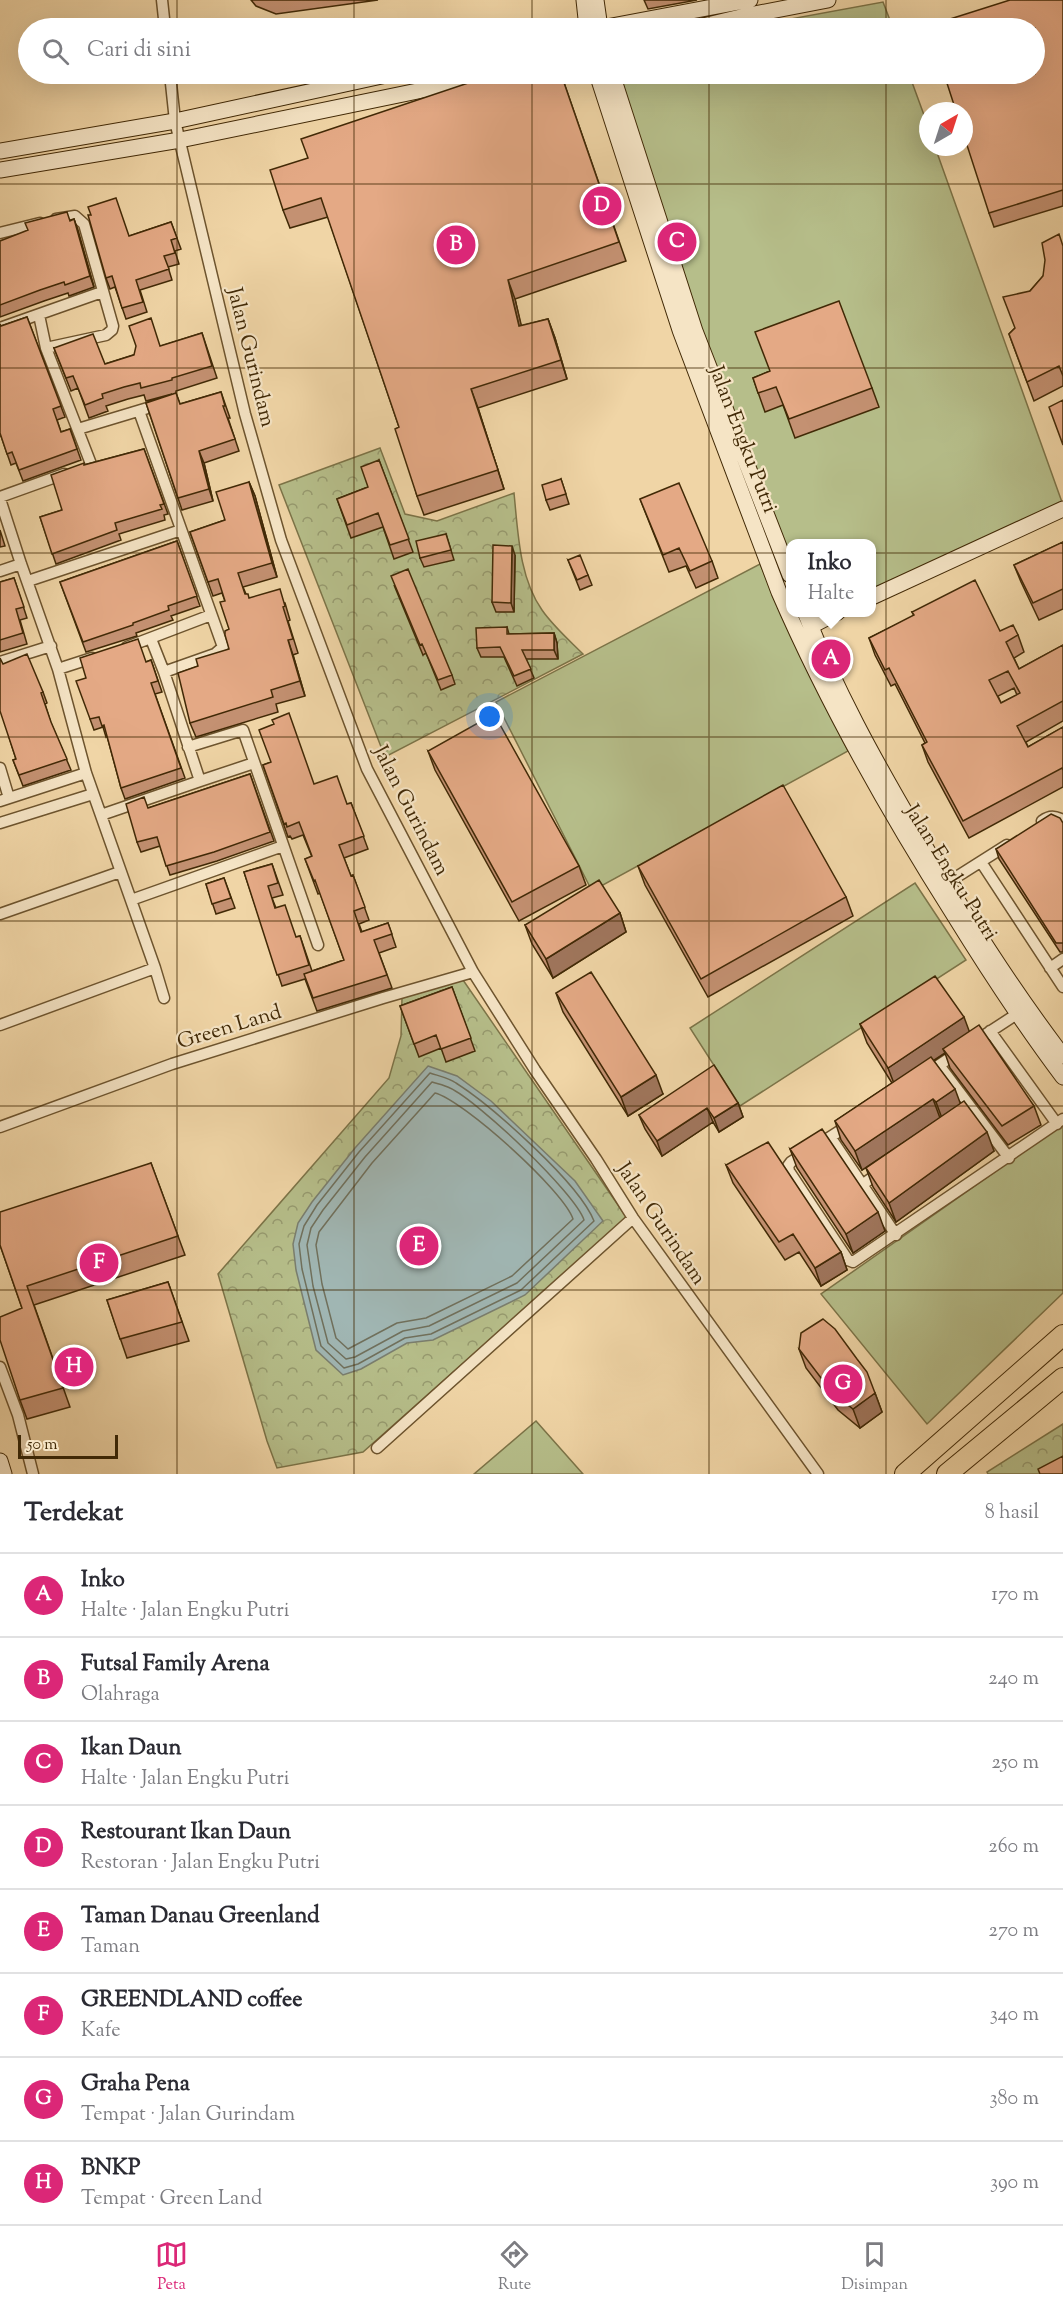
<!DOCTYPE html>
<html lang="id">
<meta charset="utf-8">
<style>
body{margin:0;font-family:"Sorts Mill Goudy",serif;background:#f2f2f3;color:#2b2b33}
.compass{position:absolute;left:919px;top:102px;width:54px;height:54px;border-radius:50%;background:#fff;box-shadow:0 6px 24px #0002;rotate:39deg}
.scale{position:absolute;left:18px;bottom:15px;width:100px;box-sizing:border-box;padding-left:6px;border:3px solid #412906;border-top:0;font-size:16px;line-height:21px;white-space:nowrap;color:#412906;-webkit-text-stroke:4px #f5e4c5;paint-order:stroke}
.you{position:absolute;left:490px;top:717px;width:21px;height:21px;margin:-15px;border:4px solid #fff;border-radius:50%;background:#1a73e8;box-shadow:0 0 0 9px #1a73e833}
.badge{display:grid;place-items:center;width:39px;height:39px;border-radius:50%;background:#db2777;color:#fff;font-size:20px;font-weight:700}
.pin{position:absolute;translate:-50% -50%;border:3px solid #fff;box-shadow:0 2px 6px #0006}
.popup{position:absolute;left:786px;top:539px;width:90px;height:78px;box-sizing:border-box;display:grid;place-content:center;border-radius:12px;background:#fff;filter:drop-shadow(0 2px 4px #0005);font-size:20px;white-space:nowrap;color:#7c7c81}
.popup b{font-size:22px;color:#2b2b33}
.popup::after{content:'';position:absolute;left:50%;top:100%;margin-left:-12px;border:12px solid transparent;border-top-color:#fff}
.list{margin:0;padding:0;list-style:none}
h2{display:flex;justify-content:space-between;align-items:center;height:78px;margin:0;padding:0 24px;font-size:26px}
h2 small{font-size:20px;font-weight:400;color:#7c7c81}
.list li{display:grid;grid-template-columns:39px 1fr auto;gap:18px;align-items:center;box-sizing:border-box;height:84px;padding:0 24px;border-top:2px solid #e1e1e2}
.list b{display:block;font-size:22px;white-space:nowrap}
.list p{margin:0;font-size:20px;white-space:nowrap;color:#7c7c81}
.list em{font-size:20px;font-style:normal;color:#7c7c81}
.icon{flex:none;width:33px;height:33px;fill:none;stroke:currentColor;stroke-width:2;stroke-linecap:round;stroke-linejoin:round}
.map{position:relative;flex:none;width:1063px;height:1474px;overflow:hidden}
.search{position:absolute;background:#fff;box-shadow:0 6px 24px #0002;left:18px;right:18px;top:18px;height:66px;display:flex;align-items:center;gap:15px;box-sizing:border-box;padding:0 21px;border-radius:33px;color:#7c7c81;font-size:22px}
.sheet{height:750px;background:#fff}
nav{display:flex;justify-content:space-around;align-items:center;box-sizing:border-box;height:84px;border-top:2px solid #e1e1e2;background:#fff;font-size:16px;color:#7c7c81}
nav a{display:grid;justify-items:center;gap:3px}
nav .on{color:#db2777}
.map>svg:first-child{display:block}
.grass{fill:#b6be8a;stroke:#7c7448;stroke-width:1.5}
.park{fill:url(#park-crowns);stroke:#7c7448;stroke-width:1.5}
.water{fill:#a0b6b3;stroke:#7a7e6e;stroke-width:1.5}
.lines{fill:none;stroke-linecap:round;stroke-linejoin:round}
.shore{stroke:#70705c;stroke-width:1.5}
.street-casing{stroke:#6d542e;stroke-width:13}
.secondary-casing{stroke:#412906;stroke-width:17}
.highway-casing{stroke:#412906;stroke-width:22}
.street{stroke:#f5e4c5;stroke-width:10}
.secondary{stroke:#f5e4c5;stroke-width:15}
.highway{stroke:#f0d5a6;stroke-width:20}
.wall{fill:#c49172;stroke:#412906;stroke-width:1.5;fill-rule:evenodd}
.shaded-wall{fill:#a0765d;stroke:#412906;stroke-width:1.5}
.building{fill:#e4a985;stroke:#412906;stroke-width:1.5;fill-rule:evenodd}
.grid{fill:none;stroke:#412906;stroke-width:1.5;stroke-opacity:0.55}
.labels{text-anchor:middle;stroke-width:4.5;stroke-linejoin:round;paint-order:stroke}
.street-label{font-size:21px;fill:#412906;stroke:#f5e4c5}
</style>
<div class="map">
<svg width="1063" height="1474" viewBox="0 0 1063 1474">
<defs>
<pattern id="park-crowns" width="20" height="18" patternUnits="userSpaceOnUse" patternTransform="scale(1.5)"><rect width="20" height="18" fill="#b6be8a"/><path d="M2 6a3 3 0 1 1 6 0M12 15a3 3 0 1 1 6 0" fill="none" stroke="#969a6f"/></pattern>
</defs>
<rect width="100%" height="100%" fill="#f0d5a6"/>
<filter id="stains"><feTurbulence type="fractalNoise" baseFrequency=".00333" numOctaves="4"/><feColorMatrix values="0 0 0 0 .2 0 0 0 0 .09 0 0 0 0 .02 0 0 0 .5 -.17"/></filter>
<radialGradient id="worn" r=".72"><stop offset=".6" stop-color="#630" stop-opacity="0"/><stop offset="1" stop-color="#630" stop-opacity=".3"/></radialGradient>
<path class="grass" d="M883 2 893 28H741Z
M618 74H909L928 126V147H935L1063 505 872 591V544H790V560L698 327Z
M760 564 802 658 848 751 592 891 496 702Z
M915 883 966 960 740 1106 690 1028Z
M1063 1124V1293L927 1424 821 1294Z
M536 1421 583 1474H474Z"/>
<path class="park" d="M380 448 405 514 437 521 514 493C518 532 519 577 542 610 553 626 569 640 583 654L385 757 279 485Z
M463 980 627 1218 363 1452 277 1468 267 1441 218 1274 389 1078 401 1036 402 998Z
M1063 1424V1474H988L987 1472Z"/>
<path class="water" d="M428 1066 457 1076 491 1101 575 1181 603 1221 525 1295 433 1340 407 1343 361 1369 343 1375 316 1350 296 1270 293 1244 298 1223 312 1202 355 1148Z"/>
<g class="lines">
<path class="shore" d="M430 1073C439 1076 449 1078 456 1083 492 1106 579 1183 594 1221L521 1290 431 1334 405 1338 358 1364 344 1368 321 1346 302 1269 299 1244 304 1226 317 1205 359 1152Z
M432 1082C438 1084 444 1085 450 1088 478 1101 575 1193 584 1220L517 1283 429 1326 403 1331 355 1357 346 1359 328 1343 313 1286 307 1245 311 1228 323 1210 365 1157Z
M435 1093C463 1100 564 1191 573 1219L512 1276 426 1318 397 1323 348 1349 336 1338 322 1284 316 1245 319 1232 372 1163Z"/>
<g class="street-casing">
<path id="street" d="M162 0 165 28
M170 74 175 121 245 414 281 540 367 769 473 972 535 1070 596 1159 633 1218 818 1474
M0 233 40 223
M39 315 46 348 91 464
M0 328 102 292
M46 348 106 335 112 330 113 326 84 224 75 216 56 219
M139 411 223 647 215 654 164 672
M78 429 161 404
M0 497 64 474
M0 499 21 564 58 669 86 773 155 968 164 998
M0 571 21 564
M28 581 181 530
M127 647 211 615
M0 662 51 646
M58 669 92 658
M188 747 243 730 318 945
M0 768 9 798
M200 781 254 763
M0 801 86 773
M101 815 200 781 164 672 151 639
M1042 821C1050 815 1055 816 1063 820
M0 823 93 794
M981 862 1063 987
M947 883 1007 845
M131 900 283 846
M0 914 120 872
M1050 968 1063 959
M0 1025 155 968
M990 1031 1057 1124
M974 1042 1017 1014
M939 1065 1009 1158
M927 1073 959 1052
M849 1125 791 1162 788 1166 789 1171 848 1260 853 1262 1063 1119
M0 1127 172 1064 383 998 473 972
M831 1138 896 1235
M862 1185 880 1172
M0 1367 18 1415 33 1474
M377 1448 633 1218"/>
</g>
<g class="secondary-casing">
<path id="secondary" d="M584 0 587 28
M596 0 600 28
M601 28 750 0
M695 28 749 15 828 0
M597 74 680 330 779 592C828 705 888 811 954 915 988 970 1024 1025 1063 1077
M612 74 695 331 790 575
M0 151 175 121 391 74
M0 170 180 140 500 74
M872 597 1063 509
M805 612C835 689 875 761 916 831 961 909 1009 985 1063 1056
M811 626 838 612
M0 1461 4 1474"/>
</g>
<g class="highway-casing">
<path id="highway" d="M905 1474 1063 1335
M947 1474 1063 1378"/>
</g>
<use href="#street" class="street"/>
<use href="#secondary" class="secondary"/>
<use href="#highway" class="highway"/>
</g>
<path class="wall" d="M251 0H378L276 14 256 6Z
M644 0H697L648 9Z
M1063 0V206L994 227 989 213Z
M561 74 626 261 515 299 521 326 548 319 555 338 567 379 478 408 504 489 424 515 417 496 399 427 328 217 290 228 283 210 308 158Z
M74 219 94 287 69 296 68 293 44 301 0 317V241Z
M171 222 181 249 175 251 179 264 168 267 172 280 140 290 147 312 126 319 115 287 110 289 106 278 129 236Z
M1063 246V386L1034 401 1009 334 1015 328 1030 291 1043 276Z
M27 317 65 417 57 420 61 432 70 429 81 460 23 481 16 463 11 465 1 436H0V324L1 326Z
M202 333 217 378 176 391V393L180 404 221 392 230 418H228L239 451 204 463 213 501 182 510 146 403 172 394 146 401 144 395 128 399 106 406 108 411 89 418 78 388 71 391 54 348 105 364Z
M770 371 872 388 879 407 795 438 783 405 765 412 753 378Z
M144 449 168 514 164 515 165 520 119 534 121 540 56 564 40 517 62 510 84 465Z
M379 460 413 552 394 559 383 527 351 538 337 499 368 487Z
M561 479 569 504 550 510 546 500Z
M249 482 255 496 277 577 243 587 246 594 249 598 285 603 290 620 288 621 298 653 293 655 305 696 276 704 278 712 196 737 190 723 198 666 229 649V629L225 601 222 593 213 596 190 532 225 520Z
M640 499 712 561 718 578 696 588 686 566 669 572Z
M0 530 5 546 0 547Z
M446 534 454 560 424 567 420 558Z
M177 541 200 606 171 616 173 620 136 633 137 636 86 652 60 582Z
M1063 542V609L1039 620 1021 582 1014 565Z
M515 555 514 612H496L492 602Z
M568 560 588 575 592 585 580 590Z
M14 578 27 618 20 620 27 644 0 652V582Z
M394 585 452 675 455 684 441 690 426 653 423 655Z
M912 612 1018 635 1024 652 1014 658 1019 669 1063 645V721L1026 742 1028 747 1063 727V787L969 838 928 762 922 745 925 743 895 684 891 686 875 655 869 638 914 616ZM1014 688 1017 695 1001 703 998 696Z
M507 627 509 634 554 633 557 643 558 659H526L534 678 517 686 504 657H481L477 648Z
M151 660 162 692 155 694 185 778 125 799 121 788 107 736 106 737 103 727 94 730 90 719 146 662Z
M3 664 43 692 47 703 45 704 51 723 71 770 23 786 13 760 16 759 9 737Z
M428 751 579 866 586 885 519 921 435 770Z
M271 762 314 784 347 804 351 803 368 849 344 858 351 876 353 875 369 920 359 924 362 932 388 923 396 947 379 953 392 988 317 1011 305 979 282 986 244 872 272 864 283 895 272 898 276 908 296 937 300 936 312 971 344 960 320 893 318 894 305 859 312 857 303 835 292 839 290 836 288 837 263 765Z
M250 774 274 841 217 861 170 875 160 846 141 852 137 842 148 808Z
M1063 823V952H1060L999 859 996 849Z
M638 866 846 897 853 916 708 997 645 885Z
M224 878 235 908 216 914 206 884Z
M620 913 626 932 553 978 532 944 525 925Z
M452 987 475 1051 446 1062 441 1048 419 1057 400 1006Z
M556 993 663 1094 628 1116 563 1012Z
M860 1024 969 1031 1034 1106 1041 1125 1008 1145 950 1068 945 1053 934 1061 961 1104 994 1151 896 1222 873 1187 866 1168 929 1125 862 1170 841 1140 835 1121 892 1083 867 1043Z
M738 1103 743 1117 719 1132 713 1122 662 1156 645 1129 639 1115Z
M790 1149 885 1231 853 1253 797 1168Z
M151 1163 185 1255 34 1305 70 1407 27 1419 20 1400 22 1308 0 1245Z
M726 1165 841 1252 847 1270 821 1286 799 1252 785 1260 733 1183Z
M168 1282 189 1341 127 1358 107 1300Z
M799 1349 875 1393 882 1412 860 1428 838 1410 806 1368Z"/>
<path class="shaded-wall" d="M74 219 78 230 94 287 90 276Z
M508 280 515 299 526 345 519 326Z
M548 319 555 338 567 379 561 360Z
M471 389 478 408 504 489 498 470Z
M199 451 204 463 213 501 209 489Z
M249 482 255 496 277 577 272 563Z
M512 546 515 555 514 612 511 603Z
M554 633 557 643 558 659 554 650Z
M288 640 293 655 305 696 300 681Z
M620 913 626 932 553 978 546 959Z
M964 1017 971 1036 943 1049 945 1053 895 1086 888 1068Z
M656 1075 663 1094 628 1116 621 1097Z
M955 1089 962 1108 943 1121 936 1102Z
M933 1099 940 1118 862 1170 855 1151Z
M738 1103 743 1117 719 1132 714 1118Z
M707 1108 713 1122 662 1156 657 1141Z
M987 1132 994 1151 896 1222 889 1203Z
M878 1212 885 1231 853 1253 846 1234Z
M841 1252 847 1270 821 1286 815 1268Z
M875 1393 882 1412 860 1428 853 1409Z"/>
<path class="building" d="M1010 0H1063V190L989 213 964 136V111H956L944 74H1035V28H929L928 26Z
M495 74H561L619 242 508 280 519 326 548 319 561 360 471 389 498 470 417 496 395 429 399 427 321 198 283 210 270 170 308 158 301 139Z
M116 198 129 236 171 222 177 238 171 240 175 253 164 256 169 269 136 280 143 302 122 308 112 276 106 278 88 215H91L88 207Z
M67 212 70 221 74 219 90 276 65 285 64 282 40 290 0 305V241L28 230 25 223Z
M1059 234 1063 246V376L1059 366 1027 382 1009 334 1015 328 1003 297 1030 291 1043 276 1045 260 1042 243Z
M839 301 872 388 789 419 776 387 758 393 753 378 770 371 755 332Z
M27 317 61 406 53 409 61 432 70 429 77 449 19 470 12 452 7 454 0 433V324L1 326Z
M151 318 160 346 202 333 212 366 172 378V380L141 388 140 383 124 387 102 394 103 398 85 405 73 376 66 378 54 348 93 334 105 364 134 355 136 346 129 326Z
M221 392 225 406H223L235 439 199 451 209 489 178 498 146 403 176 393 180 404Z
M1063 400V445L1049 407Z
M144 449 164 504 160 505 162 509 115 523 117 530 52 554 40 517 62 510 51 475 84 463V465Z
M379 460 409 539 390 545 378 513 347 525 337 499 368 487 361 467Z
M561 479 566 494 546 500 542 485Z
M249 482 272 563 238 573 245 594H248L249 598 280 589 285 606 283 607 293 639 288 640 300 681 271 690 273 697 190 723 178 673 198 666 196 659 229 649 225 635V631L229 629 220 602 225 601 218 579 208 582 190 532 225 520 216 492Z
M679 483 712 561 690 571 679 548 663 555 640 499Z
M446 534 451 550 420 558 416 541Z
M177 541 197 596 168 606 169 610 133 623V625L83 642 60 582Z
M1063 542V589L1033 603 1014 565Z
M493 545 512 546 511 603 492 602Z
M580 555 588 575 577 580 568 560Z
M408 569 452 675 438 680 422 644 420 645 391 576Z
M14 578 24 607 16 609 23 633 0 640V582Z
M975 580 1000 631 1013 625 1018 635 1006 642 1019 669 1063 645V701L1017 726 1028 747 1063 727V770L1062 768 963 821 922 745 927 742 889 668 885 670 869 638 914 615 912 612ZM1008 671 1020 693 1001 703 989 680Z
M507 627V634L554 633V650H522L531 669 514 676 500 647 477 648 476 628Z
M138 639 146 662 151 660 158 681 151 683 181 768 121 788 104 725 102 726 99 717 90 719 76 681 86 678 80 658Z
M27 654 43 692 41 693 51 722 67 759 19 775 13 760 16 759 0 711V658L3 664Z
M289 713 314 784 337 776 347 804 351 803 364 836 339 845 351 876 353 875 365 907 354 911 361 932 388 923 392 934 374 940 387 975 313 998 304 974 344 960 315 880 314 881 305 859 312 856 299 822 287 827 286 823 284 824 263 765 271 762 259 730 274 724 272 720Z
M494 714 579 866 512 902 428 751Z
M250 774 270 832 214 852 166 866 157 837 137 842 126 804 144 797 148 808Z
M783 785 846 897 701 979 638 866Z
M1051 814 1060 818 1063 823V943H1056L996 849Z
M272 864 278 883 268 886 275 908 285 905 296 937 300 936 309 965 277 975 244 872Z
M224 878 231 898 212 904 206 884Z
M599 880 620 913 546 959 525 925Z
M591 972 656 1075 621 1097 556 993Z
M935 976 964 1017 888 1068 860 1024Z
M452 987 471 1038 441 1049 436 1035 414 1044 400 1006Z
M979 1025 1034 1106 1002 1126 943 1049Z
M931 1057 955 1089 936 1102 933 1099 855 1151 835 1121Z
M714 1065 738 1103 714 1118 707 1108 657 1141 639 1115Z
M964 1101 987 1132 889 1203 866 1168Z
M822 1129 878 1212 846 1234 790 1149Z
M768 1142 841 1252 815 1268 793 1234 779 1242 726 1165Z
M151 1163 178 1236 27 1286 63 1388 20 1400 0 1340V1317L22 1308 0 1245V1212Z
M168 1282 182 1322 120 1339 107 1300Z
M823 1319 835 1329 857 1359 867 1372 875 1393 853 1409 831 1391 799 1349 801 1333Z
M1063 1456V1474H1040L1038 1469Z"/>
<path class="grid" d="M177 0V28M354 0V28M532 0V28M709 0V28M886 0V28M177 74V1474M354 74V1474M532 74V1474M709 74V1474M886 74V1474M0 184H1063M0 368H1063M0 553H1063M0 737H1063M0 921H1063M0 1106H1063M0 1290H1063"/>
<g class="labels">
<g class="street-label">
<text transform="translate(252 357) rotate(76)" y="7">Jalan Gurindam</text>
<text transform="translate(744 439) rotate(69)" y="7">Jalan Engku Putri</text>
<text transform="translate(412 810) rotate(63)" y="7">Jalan Gurindam</text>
<text transform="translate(952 872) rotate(58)" y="7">Jalan Engku Putri</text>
<text transform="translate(229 1026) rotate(-17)" y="7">Green Land</text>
<text transform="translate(662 1223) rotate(56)" y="7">Jalan Gurindam</text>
</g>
</g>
<rect width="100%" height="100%" filter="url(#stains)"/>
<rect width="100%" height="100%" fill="url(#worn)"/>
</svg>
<svg class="compass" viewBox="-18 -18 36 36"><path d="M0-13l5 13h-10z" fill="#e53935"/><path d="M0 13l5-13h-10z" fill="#7c7c81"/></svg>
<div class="scale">50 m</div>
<div class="you"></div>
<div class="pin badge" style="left:831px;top:659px">A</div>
<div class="popup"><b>Inko</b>Halte</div>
<div class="pin badge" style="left:456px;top:245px">B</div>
<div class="pin badge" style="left:677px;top:242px">C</div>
<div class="pin badge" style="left:602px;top:206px">D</div>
<div class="pin badge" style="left:419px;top:1246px">E</div>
<div class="pin badge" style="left:99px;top:1263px">F</div>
<div class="pin badge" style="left:843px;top:1384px">G</div>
<div class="pin badge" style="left:74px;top:1367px">H</div>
<div class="search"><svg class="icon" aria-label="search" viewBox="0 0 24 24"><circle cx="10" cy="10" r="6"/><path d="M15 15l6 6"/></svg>Cari di sini</div>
</div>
<section class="sheet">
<h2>Terdekat<small>8 hasil</small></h2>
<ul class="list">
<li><span class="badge">A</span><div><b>Inko</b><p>Halte · Jalan Engku Putri</p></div><em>170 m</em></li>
<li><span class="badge">B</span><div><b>Futsal Family Arena</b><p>Olahraga</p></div><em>240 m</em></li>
<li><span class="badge">C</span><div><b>Ikan Daun</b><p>Halte · Jalan Engku Putri</p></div><em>250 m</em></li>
<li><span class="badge">D</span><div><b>Restourant Ikan Daun</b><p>Restoran · Jalan Engku Putri</p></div><em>260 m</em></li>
<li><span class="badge">E</span><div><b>Taman Danau Greenland</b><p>Taman</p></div><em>270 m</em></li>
<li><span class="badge">F</span><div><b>GREENDLAND coffee</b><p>Kafe</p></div><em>340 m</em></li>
<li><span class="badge">G</span><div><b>Graha Pena</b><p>Tempat · Jalan Gurindam</p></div><em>380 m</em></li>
<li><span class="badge">H</span><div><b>BNKP</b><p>Tempat · Green Land</p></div><em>390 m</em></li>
</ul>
</section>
<nav>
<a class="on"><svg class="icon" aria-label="map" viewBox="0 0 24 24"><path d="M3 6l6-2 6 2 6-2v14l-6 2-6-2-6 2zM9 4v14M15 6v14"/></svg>Peta</a>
<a><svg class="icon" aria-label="directions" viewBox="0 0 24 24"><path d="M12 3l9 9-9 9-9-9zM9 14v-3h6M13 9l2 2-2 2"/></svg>Rute</a>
<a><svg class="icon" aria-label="saved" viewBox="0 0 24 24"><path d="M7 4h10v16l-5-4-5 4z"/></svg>Disimpan</a>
</nav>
